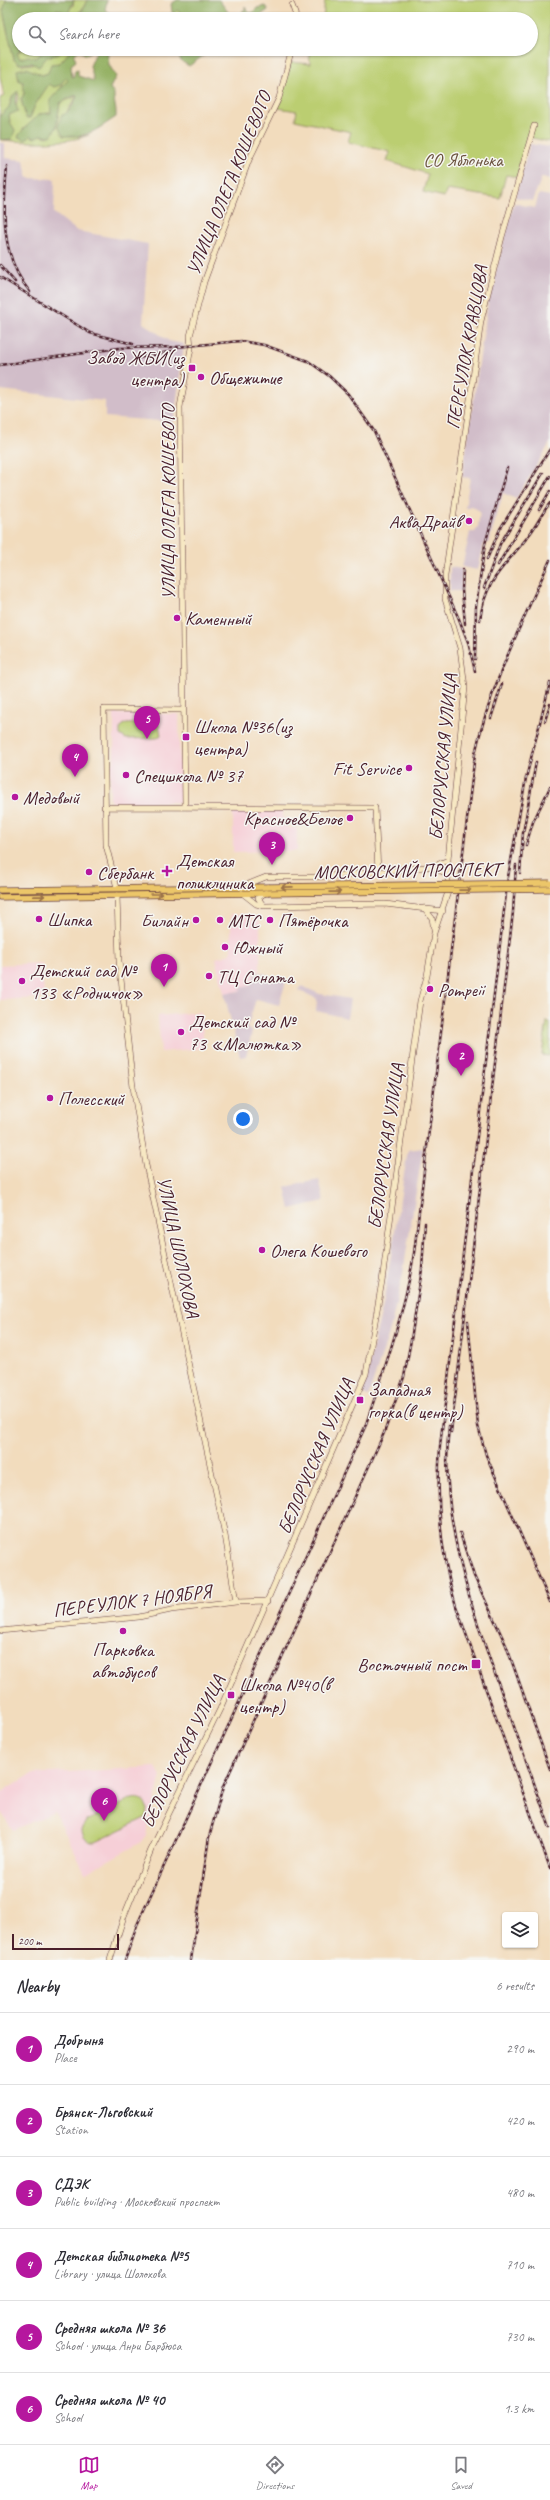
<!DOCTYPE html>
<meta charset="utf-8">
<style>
body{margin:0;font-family:Caveat,sans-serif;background:#f2f2f3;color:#2b2b33}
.controls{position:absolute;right:12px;bottom:12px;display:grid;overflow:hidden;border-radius:4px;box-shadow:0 1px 3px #0004}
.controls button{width:36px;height:36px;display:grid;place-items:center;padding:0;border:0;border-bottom:1px solid #e1e1e2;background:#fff;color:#2b2b33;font:20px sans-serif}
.scale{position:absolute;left:12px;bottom:10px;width:107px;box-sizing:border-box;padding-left:4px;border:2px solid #4a1f2b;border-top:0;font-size:11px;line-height:14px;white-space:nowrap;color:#4a1f2b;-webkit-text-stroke:3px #f6f6f2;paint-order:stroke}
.you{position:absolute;left:243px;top:1119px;width:14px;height:14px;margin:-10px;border:3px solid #fff;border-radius:50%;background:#1a73e8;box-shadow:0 0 0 6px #1a73e833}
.badge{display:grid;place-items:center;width:26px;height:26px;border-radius:50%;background:#b5179e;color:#fff;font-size:13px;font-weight:700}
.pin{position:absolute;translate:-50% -33px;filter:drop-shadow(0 1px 2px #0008)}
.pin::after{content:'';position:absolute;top:21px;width:14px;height:12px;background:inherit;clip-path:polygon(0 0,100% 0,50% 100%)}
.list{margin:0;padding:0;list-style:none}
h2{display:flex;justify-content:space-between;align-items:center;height:52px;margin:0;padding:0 16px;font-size:17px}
h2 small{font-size:13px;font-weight:400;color:#7c7c81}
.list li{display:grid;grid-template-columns:26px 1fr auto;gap:12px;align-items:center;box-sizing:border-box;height:72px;padding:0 16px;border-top:1px solid #e1e1e2}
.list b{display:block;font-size:15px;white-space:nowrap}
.list p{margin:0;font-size:13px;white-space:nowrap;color:#7c7c81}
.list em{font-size:13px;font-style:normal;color:#7c7c81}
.icon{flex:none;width:22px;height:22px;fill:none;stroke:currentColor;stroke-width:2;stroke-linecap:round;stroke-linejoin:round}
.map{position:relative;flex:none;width:550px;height:1960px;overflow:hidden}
.search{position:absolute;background:#fff;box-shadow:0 1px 3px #0004;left:12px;right:12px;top:12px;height:44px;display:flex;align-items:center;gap:10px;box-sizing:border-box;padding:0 14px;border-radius:22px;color:#7c7c81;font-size:15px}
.sheet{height:484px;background:#fff}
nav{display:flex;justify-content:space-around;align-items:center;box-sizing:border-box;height:56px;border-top:1px solid #e1e1e2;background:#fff;font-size:11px;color:#7c7c81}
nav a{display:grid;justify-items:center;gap:2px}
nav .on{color:#b5179e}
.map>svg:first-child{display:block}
.built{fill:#f6cfd7}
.industrial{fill:#d1bdc9}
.green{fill:#bbce71;stroke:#82764e}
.forest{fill:#94b163;stroke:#6f6847}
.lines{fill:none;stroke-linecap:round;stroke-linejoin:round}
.secondary-casing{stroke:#633b41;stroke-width:6}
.primary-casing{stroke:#633b41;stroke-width:7}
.secondary{stroke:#f7e8c3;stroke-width:5}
.primary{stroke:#ecc669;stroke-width:5.5}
.rail-casing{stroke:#4a1f2b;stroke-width:2.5}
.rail{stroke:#f6f6f2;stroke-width:1;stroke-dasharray:3;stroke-linecap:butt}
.primary-bridge-casing{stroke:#633b41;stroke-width:7;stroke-linecap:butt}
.primary-bridge{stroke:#ecc669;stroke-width:5.5}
.oneway{stroke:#9b724a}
.poi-dot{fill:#b5179e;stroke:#f6f6f2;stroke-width:1.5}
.labels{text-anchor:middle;stroke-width:3;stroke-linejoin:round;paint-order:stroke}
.park-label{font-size:19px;fill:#6c5440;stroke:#f6f6f2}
.street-label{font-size:19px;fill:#4a1f2b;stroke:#f6f6f2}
.poi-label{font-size:19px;fill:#4a1f2b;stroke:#f6f6f2;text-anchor:start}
</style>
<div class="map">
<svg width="550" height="1960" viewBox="0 0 550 1960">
<rect width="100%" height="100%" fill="#f6f6f2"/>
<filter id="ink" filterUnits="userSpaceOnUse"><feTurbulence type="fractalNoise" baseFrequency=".025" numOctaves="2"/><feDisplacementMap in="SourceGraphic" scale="8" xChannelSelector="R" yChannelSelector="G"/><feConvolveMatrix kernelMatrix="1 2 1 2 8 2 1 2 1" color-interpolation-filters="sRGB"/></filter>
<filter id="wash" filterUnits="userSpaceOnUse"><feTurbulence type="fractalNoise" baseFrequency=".012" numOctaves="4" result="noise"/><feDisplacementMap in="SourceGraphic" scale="16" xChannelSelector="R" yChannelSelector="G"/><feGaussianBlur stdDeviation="0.9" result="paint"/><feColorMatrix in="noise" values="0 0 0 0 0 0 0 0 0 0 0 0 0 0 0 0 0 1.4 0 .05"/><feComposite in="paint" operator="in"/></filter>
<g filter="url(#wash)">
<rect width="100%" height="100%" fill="#f2dcbd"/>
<path class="built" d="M114 714H179L180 802H110V763H114Z
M282 810V818H287V828H297V851L233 852V811Z
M231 914H249L252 920H260V971H256L250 986 241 988V991L224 993 216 958 231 954Z
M42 963 44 998 0 1000V965Z
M201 1012 204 1048 161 1052 158 1016Z
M156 1767 161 1776 146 1835 140 1843 85 1873 55 1812 13 1830 0 1811V1793L32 1774Z"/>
<path class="industrial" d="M0 143H5V158L24 160 27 178 55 179 54 213 77 231 148 244 143 323 169 341 184 344 174 422 105 417V401L0 390Z
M530 144 550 147V179L542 177 532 201 515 197Z
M539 194 550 196V443L516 499 503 493 489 543H484L478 570 462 567 470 532H475L478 527 480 511 471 506 465 508 470 478 462 477 489 296 514 203 535 208Z
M450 567 462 569 461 591H450Z
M256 971 286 981 279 1005 256 999 247 1028 252 1032 246 1056 240 1057 224 993 241 991 240 988 250 986Z
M301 986 320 994 350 999 347 1018 316 1011 317 999 299 990Z
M423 1148 403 1273 390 1330 368 1397 362 1392 383 1305 408 1150Z
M319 1180 324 1201 290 1209 285 1187Z"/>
<path class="green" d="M0 0H6C6 4 3 8 4 12 5 31 13 48 22 65L40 64 47 57 59 54 60 49H72L60 63 51 64 48 73 23 82 24 94 21 99 26 117 30 118 35 105 49 83 60 85 66 77 68 80 57 92 51 113 39 114 31 125 23 129 27 137 40 135 48 137 56 128 60 103 77 96 65 115 78 137 89 135C67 144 27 143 3 140L12 138 9 115 14 112 19 94 13 95 9 107 0 116V98L4 96 0 77Z
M74 0H87C80 17 70 19 52 19L57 9 73 6Z
M325 0H550V142L528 137 518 177 506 175 500 198 447 190 444 197 423 192 428 174 387 161 390 152 348 142 351 132 295 120 297 111 278 108 291 62 310 64 309 49H531V19H323Z
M177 10 188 13 194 19H176L174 13Z
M23 49H47L36 58C30 57 25 60 19 59L17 53Z
M154 723 159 725 161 735 157 738 126 739 120 735V729L124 724Z
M547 1021 550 1022V1056L542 1055Z
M132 1799C145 1796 150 1807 145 1818L95 1842C87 1843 82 1837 82 1829L88 1820Z"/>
<path class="forest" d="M6 0H74L68 14 57 9 52 19H19V49H23L17 53 20 59 28 56 36 58 47 49H60L59 54 47 57 39 67 32 63 19 64 14 60 3 11Z
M87 0H107L105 10 110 13 111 19H68L82 11Z
M177 0H219L228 12 230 19H222L218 13 216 14 217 19H194L188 13 182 14 177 10 174 13 176 19H173L171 4Z
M265 6 268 10 255 19H249L242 11 245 10V7L248 12 252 13 257 8Z
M72 49H94L86 55 79 50 74 55 76 61 71 65 72 77 74 76 75 70H78V76L94 81 90 66 96 52 94 49H107L109 65 116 76 110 88 114 93C113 102 117 108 116 117 96 130 88 138 63 136L58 126 62 115C68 115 75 102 77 96H74L60 103 56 128 51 136 40 135 35 138 30 136 26 140 18 137C22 128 32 123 39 114L51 113 50 100 68 80 66 78 60 85 54 87 49 84 35 105 30 118H26L21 99 24 94 23 82 19 81 17 70 26 68 42 75 48 73 51 64 60 63Z
M175 49H192L207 53 189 66 181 61Z
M18 91 15 102 18 111 9 115 10 122 15 130 12 139 0 140V116L9 107 13 95Z"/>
</g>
<g filter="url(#ink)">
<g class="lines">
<g class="secondary-casing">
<path id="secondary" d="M292 5 297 19
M185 806 180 407 191 348 190 336 204 282 249 160 279 98 292 49
M104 807 375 808 378 872
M431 867 443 872 448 877
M241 887 266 877H316L378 872 434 866 448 860
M117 888 106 845 104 709 183 710
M242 893 256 904 264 906 385 904 443 911
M117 895 119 961 133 1087 146 1165 225 1535 236 1602
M263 905 258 898 265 893
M424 908 432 918 434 930
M0 1631 139 1617 171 1610 236 1602 268 1601
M110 1960 124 1916 151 1850 220 1709 366 1374 382 1281 420 1001 427 976 434 933 448 892V860L465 687 460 648 445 599V576L481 321 502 237 534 126"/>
</g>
<g class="primary-casing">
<path id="primary" d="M0 890 268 887
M0 897 268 893"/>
</g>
<use href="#secondary" class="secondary"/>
<use href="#primary" class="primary"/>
<g class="rail-casing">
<path id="rail" d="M7 166C3 211 0 256 30 292
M0 265 15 282
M0 277 90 333 133 344
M138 358 173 351
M0 365 119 348 176 347 241 341 264 345 308 361 329 376 348 394 374 431 459 619 468 642 475 671
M539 510 550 491
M487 559 500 529 550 449
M498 565 550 476
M463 570 462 590 465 624
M484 588 500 544 543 473
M480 620C485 578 507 565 529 535 537 525 542 513 550 503
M475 659 476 606 485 544 507 468
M550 683 526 778 508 877 440 1446C436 1501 440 1553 456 1606L550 1868
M491 718 502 684
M545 721 550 704
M526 845 533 822 550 787
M520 873 523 833 536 762
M468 1321 478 1426 486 1455 550 1602
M449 1426C439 1516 470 1604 500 1688 517 1734 533 1781 550 1828
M451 1432 513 912 516 865
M460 1533 474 1576 506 1645 550 1769
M125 1960 137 1925 365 1427C384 1370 405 1312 414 1253L475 754C490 686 522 623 550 560
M191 1960 209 1837 223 1787 384 1433 404 1377 411 1340 422 1269 425 1223"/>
</g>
<use href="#rail" class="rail"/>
<g class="primary-bridge-casing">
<path id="primary-bridge" d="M268 887 550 883
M268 893 550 889"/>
</g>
<use href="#primary-bridge" class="primary-bridge"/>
</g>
<defs><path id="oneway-shaft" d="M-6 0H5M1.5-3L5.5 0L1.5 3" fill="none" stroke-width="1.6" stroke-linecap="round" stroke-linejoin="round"/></defs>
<g class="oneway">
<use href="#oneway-shaft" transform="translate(287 887) rotate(179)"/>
<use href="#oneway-shaft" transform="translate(465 890) rotate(-1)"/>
<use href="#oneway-shaft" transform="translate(335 892) rotate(-1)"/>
<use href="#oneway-shaft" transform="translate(156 894)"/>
<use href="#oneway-shaft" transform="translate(39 896) rotate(-1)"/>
</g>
</g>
<g class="poi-dot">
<rect x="188" y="364" width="8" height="8" rx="2"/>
<circle cx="201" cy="377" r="4"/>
<circle cx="469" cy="521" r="4"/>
<circle cx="177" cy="618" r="4"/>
<rect x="182" y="733" width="8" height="8" rx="2"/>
<circle cx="409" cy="768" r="4"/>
<circle cx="126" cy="775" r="4"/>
<circle cx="15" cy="797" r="4"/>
<circle cx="350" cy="818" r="4"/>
<path d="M165 865h4v4h4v4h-4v4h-4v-4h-4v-4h4z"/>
<circle cx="89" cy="872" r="4"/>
<circle cx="39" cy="919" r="4"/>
<circle cx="196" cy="920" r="4"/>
<circle cx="220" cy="920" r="4"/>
<circle cx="270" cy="920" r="4"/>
<circle cx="225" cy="947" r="4"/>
<circle cx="209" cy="976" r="4"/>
<circle cx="22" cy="981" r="4"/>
<circle cx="430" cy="989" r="4"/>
<circle cx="181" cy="1032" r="4"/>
<circle cx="50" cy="1098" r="4"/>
<circle cx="262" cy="1250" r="4"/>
<rect x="356" y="1396" width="8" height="8" rx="2"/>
<circle cx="123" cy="1631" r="4"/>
<rect x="471" y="1659" width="10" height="10" rx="2"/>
<rect x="227" y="1691" width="8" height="8" rx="2"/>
</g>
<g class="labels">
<g class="park-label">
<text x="463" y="166">СО Яблонька</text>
</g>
<g class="street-label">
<text transform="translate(228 183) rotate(-68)" y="7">УЛИЦА ОЛЕГА КОШЕВОГО</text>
<text transform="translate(466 347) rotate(-80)" y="7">ПЕРЕУЛОК КРАВЦОВА</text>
<text transform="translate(167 502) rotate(-90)" y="7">УЛИЦА ОЛЕГА КОШЕВОГО</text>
<text transform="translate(442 757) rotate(-85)" y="7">БЕЛОРУССКАЯ УЛИЦА</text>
<text transform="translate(407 870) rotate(-1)" y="7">МОСКОВСКИЙ ПРОСПЕКТ</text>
<text transform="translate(385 1146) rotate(-82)" y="7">БЕЛОРУССКАЯ УЛИЦА</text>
<text transform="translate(179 1247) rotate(78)" y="7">УЛИЦА ШОЛОХОВА</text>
<text transform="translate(315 1456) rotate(-67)" y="7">БЕЛОРУССКАЯ УЛИЦА</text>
<text transform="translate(132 1600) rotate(-7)" y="7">ПЕРЕУЛОК 7 НОЯБРЯ</text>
<text transform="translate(182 1751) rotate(-64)" y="7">БЕЛОРУССКАЯ УЛИЦА</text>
</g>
<g class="poi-label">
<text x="184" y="364" text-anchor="end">Завод ЖБИ(из<tspan x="184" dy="22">центра)</tspan></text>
<text x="209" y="384">Общежитие</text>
<text x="461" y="528" text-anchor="end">АкваДрайв</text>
<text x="185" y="625">Каменный</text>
<text x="194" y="733">Школа №36(из<tspan x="194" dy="22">центра)</tspan></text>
<text x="401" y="775" text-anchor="end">Fit Service</text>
<text x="134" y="782">Спецшкола № 37</text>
<text x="23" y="804">Медовый</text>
<text x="342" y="825" text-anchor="end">Красное&amp;Белое</text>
<text x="176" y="867">Детская<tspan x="176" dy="22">поликлиника</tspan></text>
<text x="97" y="879">Сбербанк</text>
<text x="47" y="926">Шипка</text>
<text x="188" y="927" text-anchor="end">Билайн</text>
<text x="228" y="927">МТС</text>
<text x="278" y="927">Пятёрочка</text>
<text x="233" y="954">Южный</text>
<text x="30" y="977">Детский сад №<tspan x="30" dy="22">133 «Родничок»</tspan></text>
<text x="217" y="983">ТЦ Соната</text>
<text x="438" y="996">Pompeii</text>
<text x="189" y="1028">Детский сад №<tspan x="189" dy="22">73 «Малютка»</tspan></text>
<text x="58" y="1105">Полесский</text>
<text x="270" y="1257">Олега Кошевого</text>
<text x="368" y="1396">Западная<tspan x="368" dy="22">горка(в центр)</tspan></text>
<text x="123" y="1656" text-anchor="middle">Парковка<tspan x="123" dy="22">автобусов</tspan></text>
<text x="467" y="1671" text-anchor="end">Восточный пост</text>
<text x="239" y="1691">Школа №40(в<tspan x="239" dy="22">центр)</tspan></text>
</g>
</g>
</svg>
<div class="controls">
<button><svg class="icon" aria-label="layers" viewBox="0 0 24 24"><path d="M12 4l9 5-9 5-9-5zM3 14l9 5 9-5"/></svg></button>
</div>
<div class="scale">200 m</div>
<div class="you"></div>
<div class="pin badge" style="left:164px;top:987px">1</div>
<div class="pin badge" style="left:461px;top:1076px">2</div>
<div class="pin badge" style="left:272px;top:865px">3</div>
<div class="pin badge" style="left:75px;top:777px">4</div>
<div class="pin badge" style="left:147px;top:739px">5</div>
<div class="pin badge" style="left:104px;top:1821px">6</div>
<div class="search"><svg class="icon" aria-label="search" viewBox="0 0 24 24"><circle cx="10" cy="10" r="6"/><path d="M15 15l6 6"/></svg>Search here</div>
</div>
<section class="sheet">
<h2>Nearby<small>6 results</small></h2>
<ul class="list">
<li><span class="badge">1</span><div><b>Добрыня</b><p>Place</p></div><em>290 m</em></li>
<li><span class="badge">2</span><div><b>Брянск-Льговский</b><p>Station</p></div><em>420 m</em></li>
<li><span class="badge">3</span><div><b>СДЭК</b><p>Public building · Московский проспект</p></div><em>480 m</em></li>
<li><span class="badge">4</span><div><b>Детская библиотека №5</b><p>Library · улица Шолохова</p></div><em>710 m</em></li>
<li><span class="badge">5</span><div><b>Средняя школа № 36</b><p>School · улица Анри Барбюса</p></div><em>730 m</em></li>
<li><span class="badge">6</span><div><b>Средняя школа № 40</b><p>School</p></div><em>1.3 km</em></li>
</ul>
</section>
<nav>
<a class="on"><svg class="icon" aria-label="map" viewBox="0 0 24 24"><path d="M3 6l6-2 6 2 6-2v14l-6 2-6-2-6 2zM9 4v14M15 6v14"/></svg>Map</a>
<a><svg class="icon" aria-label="directions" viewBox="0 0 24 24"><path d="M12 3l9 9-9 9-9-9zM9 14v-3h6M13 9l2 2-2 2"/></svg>Directions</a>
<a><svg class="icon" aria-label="saved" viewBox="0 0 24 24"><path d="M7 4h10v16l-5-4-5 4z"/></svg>Saved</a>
</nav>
